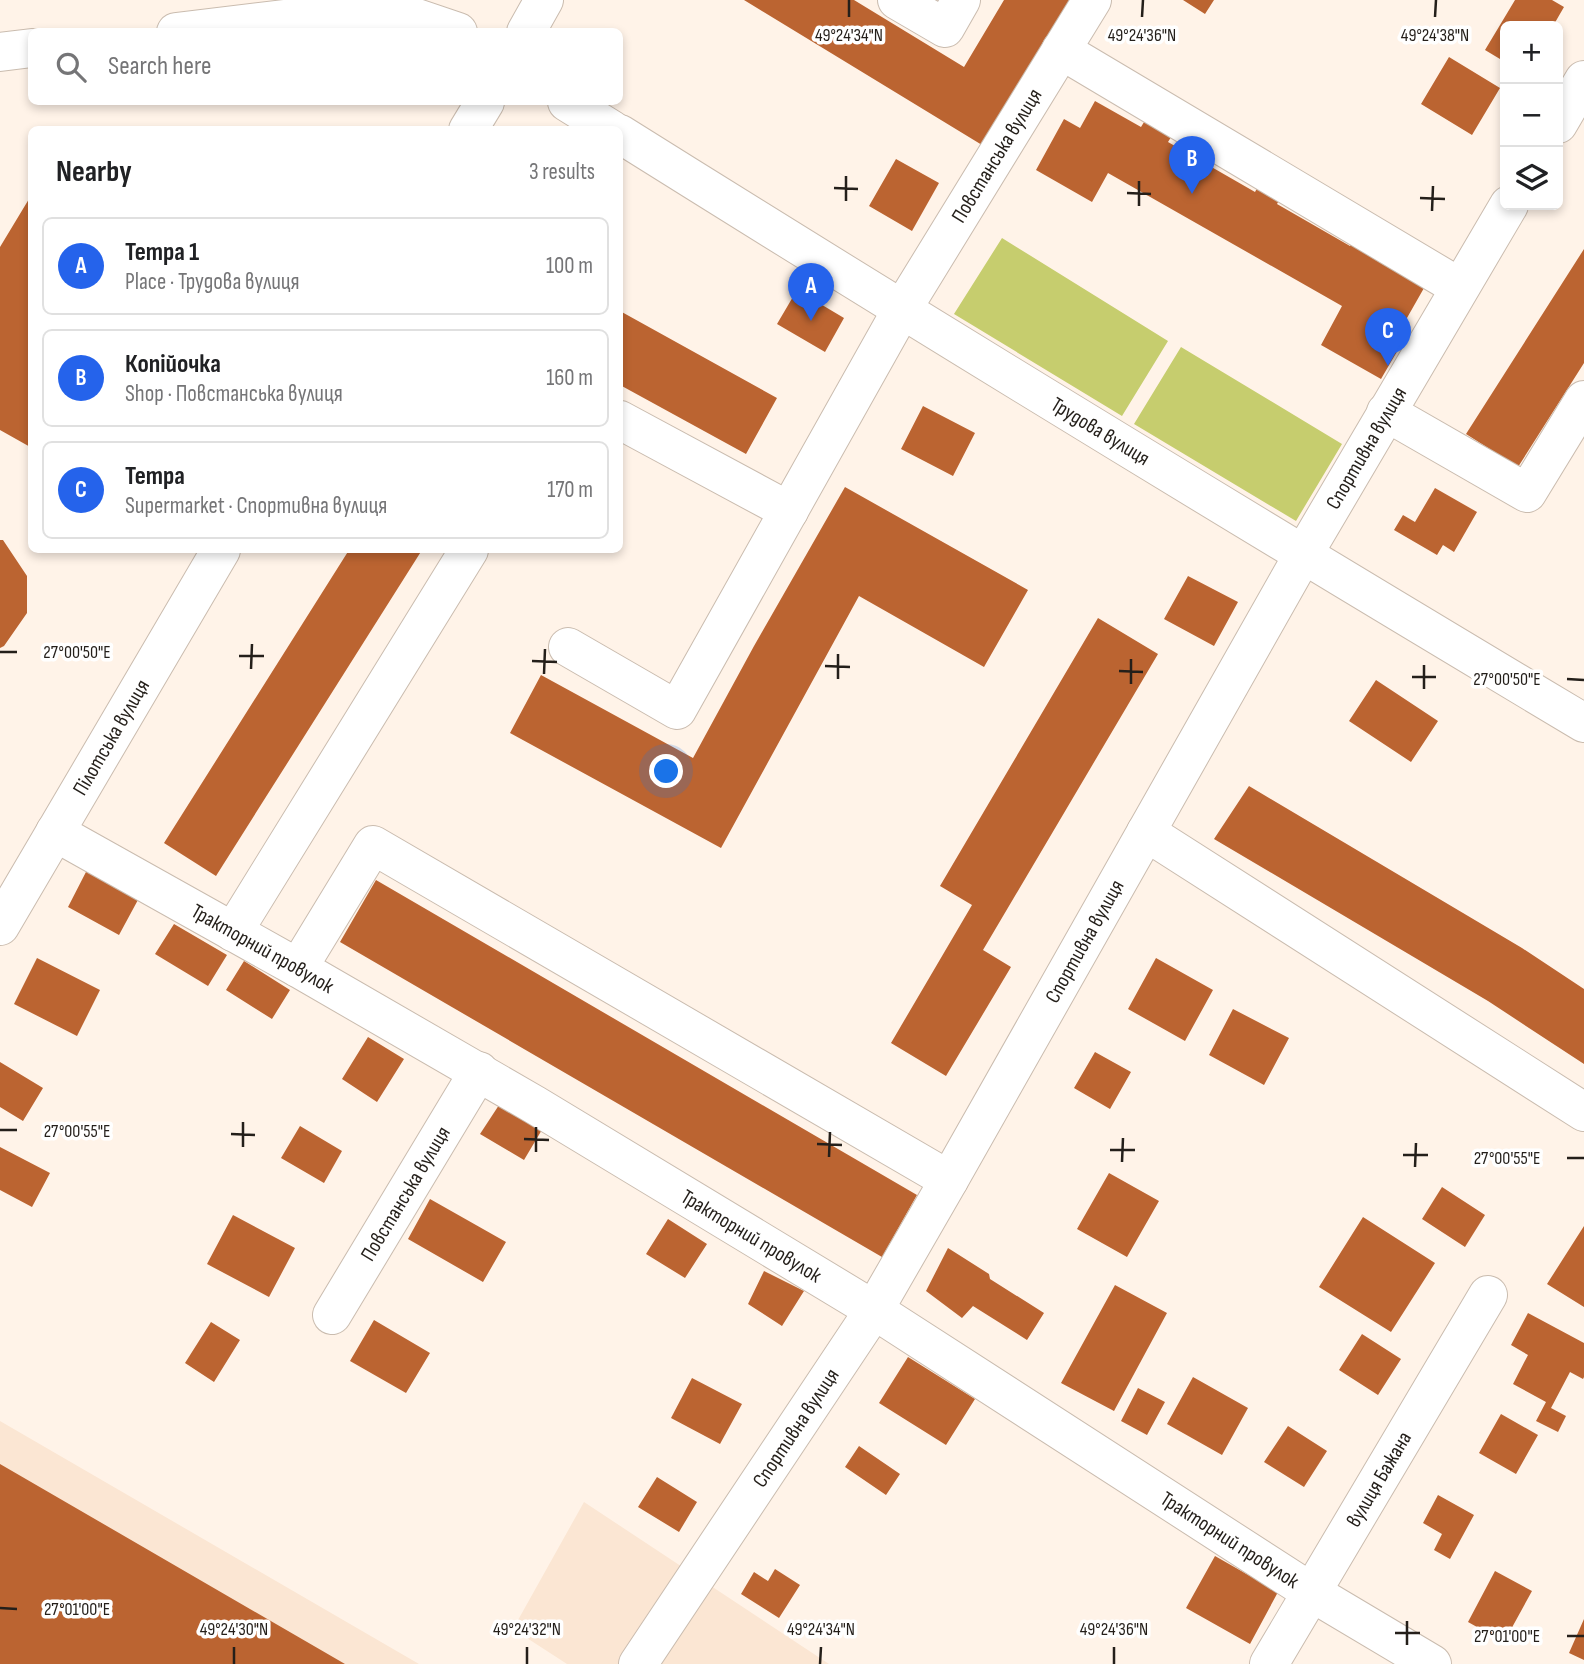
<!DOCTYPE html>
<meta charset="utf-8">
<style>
body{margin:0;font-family:"Sofia Sans Condensed",sans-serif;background:#f2f2f2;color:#202124}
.controls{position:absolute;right:21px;top:21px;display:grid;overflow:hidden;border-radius:10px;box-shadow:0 4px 10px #0003}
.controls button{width:63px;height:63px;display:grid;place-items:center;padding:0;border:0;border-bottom:2px solid #e0e0e0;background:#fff;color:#202124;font:35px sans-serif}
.you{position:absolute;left:667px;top:772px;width:24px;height:24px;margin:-18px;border:5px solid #fff;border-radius:50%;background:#1a73e8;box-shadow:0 0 0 10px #1a73e833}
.badge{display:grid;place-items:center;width:46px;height:46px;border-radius:50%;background:#2563eb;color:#fff;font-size:23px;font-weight:700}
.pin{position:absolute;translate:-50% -58px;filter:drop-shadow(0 2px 4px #0008)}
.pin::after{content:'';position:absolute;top:37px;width:24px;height:21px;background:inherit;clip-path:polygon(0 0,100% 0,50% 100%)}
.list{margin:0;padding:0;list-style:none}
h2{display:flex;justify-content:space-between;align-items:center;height:91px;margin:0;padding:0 28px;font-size:30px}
h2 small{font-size:23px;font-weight:400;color:#757577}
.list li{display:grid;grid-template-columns:46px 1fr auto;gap:21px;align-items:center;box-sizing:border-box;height:98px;margin:0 14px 14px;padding:0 14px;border:2px solid #e0e0e0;border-radius:10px}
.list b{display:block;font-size:26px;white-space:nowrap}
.list p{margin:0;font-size:23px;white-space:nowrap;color:#757577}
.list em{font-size:23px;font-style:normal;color:#757577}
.icon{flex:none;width:38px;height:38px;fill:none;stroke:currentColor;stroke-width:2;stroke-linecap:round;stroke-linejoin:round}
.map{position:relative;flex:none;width:1584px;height:1664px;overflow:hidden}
.search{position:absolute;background:#fff;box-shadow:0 4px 10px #0003;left:28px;top:28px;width:595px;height:77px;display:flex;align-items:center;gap:18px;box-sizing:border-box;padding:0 24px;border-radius:10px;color:#757577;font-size:26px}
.panel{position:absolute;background:#fff;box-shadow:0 4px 10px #0003;left:28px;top:126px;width:595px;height:427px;border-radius:10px}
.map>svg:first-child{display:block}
.built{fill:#fbe6d3}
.green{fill:#c6cd6e}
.building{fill:#bb6431}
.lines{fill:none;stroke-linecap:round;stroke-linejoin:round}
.minor-casing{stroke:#cabcaf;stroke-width:40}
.major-casing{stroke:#cabcaf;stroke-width:40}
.minor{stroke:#fff;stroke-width:38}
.major{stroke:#fff;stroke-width:38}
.ticks{fill:none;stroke:#241f1a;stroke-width:2.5}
.labels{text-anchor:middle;stroke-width:7;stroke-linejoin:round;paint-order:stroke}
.street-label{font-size:21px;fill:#241f1a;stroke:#fff}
.ticks-label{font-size:18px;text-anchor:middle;fill:#241f1a;stroke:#fff;stroke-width:7;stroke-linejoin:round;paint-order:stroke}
</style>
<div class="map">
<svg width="1584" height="1664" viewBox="0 0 1584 1664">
<rect width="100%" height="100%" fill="#fff3e8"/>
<path class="built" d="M0 1421 419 1664H0Z
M584 1502 829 1664H567L513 1629Z"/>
<path class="green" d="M1002 238 1168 341 1122 416 954 314Z
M1181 347 1342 444 1296 521 1134 424Z"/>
<path class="building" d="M744 0H854L964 67 1004 0H1070L982 145Z
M1183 0H1214L1205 14Z
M1515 0H1552L1564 7 1553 26H1505V62L1485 50Z
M1449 57 1500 88 1472 135 1421 104Z
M1095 101 1141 127 1149 114 1176 129 1168 142 1255 192 1264 176 1285 189 1277 204 1350 246 1359 232 1387 248 1379 262 1424 288 1399 332 1406 336 1381 379 1321 345 1342 306 1108 173 1092 202 1036 170 1064 119 1080 128Z
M896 159 939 183 912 231 869 206Z
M32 194V448L0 430V247Z
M1584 249V363L1518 467 1466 434Z
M797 290 844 318 825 352 777 324Z
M620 311 777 398 746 454 620 385Z
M923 406 975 433 953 476 901 449Z
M845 487 1028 590 984 667 859 596 721 848 510 733 541 675 693 758 754 646Z
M1435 488 1477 512 1454 552 1443 545 1437 555 1394 530 1403 515 1415 522Z
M0 540H3L27 576V613L4 646 0 648Z
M349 550H422L216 876 164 843Z
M1188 576 1238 602 1214 646 1164 619Z
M1098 618 1158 654 983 950 1011 967 946 1076 891 1043 972 905 940 886Z
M1376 680 1438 721 1411 762 1349 721Z
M1249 786 1522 948 1584 989V1064L1488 1001 1214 839Z
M87 870 139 898 119 935 68 907Z
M376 880 917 1195 882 1257 340 942Z
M174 924 227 955 208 986 155 954Z
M37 958 100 990 77 1036 14 1004Z
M1156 958 1213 990 1185 1041 1128 1009Z
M244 961 290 990 272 1019 226 990Z
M1233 1009 1289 1038 1264 1085 1209 1055Z
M368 1037 404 1059 377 1102 342 1079Z
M1095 1052 1131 1072 1110 1109 1074 1088Z
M0 1062 43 1088 23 1121 0 1107Z
M501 1102 543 1128 524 1160 480 1134Z
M300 1126 342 1151 324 1183 281 1158Z
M0 1147 50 1173 32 1207 0 1190Z
M1109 1173 1159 1201 1127 1257 1077 1229Z
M1442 1187 1485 1215 1465 1247 1422 1219Z
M430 1199 506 1242 483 1282 408 1239Z
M233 1215 295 1248 269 1297 207 1264Z
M1363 1217 1435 1263 1391 1332 1319 1287Z
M668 1219 707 1244 685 1278 646 1254Z
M1584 1226V1307L1547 1284Z
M948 1248 989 1274 990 1279 1044 1313 1027 1340 973 1306 962 1318 926 1291Z
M764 1271 804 1291 782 1326 748 1304Z
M1115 1285 1167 1313 1114 1411 1061 1383Z
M1528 1313 1584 1343V1377L1583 1379 1570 1372 1551 1408 1566 1416 1558 1432 1536 1421 1546 1402 1513 1384 1528 1355 1511 1345Z
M374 1320 430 1353 406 1393 350 1361Z
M211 1322 240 1340 214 1382 185 1363Z
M1362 1334 1401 1359 1378 1395 1339 1370Z
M908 1357 975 1399 946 1445 879 1403Z
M1193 1377 1248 1408 1222 1455 1167 1424Z
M692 1378 742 1404 720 1444 671 1418Z
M1138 1388 1165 1402 1147 1435 1121 1421Z
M1501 1414 1538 1435 1516 1474 1479 1453Z
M1288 1426 1327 1451 1304 1487 1264 1462Z
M859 1446 900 1474 886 1495 845 1467Z
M0 1464 345 1664H0Z
M657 1477 697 1502 679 1532 638 1507Z
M1438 1495 1474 1515 1450 1559 1434 1550 1442 1534 1423 1523Z
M1215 1556 1278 1592 1250 1644 1186 1608Z
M775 1569 800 1585 779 1618 741 1594 754 1572 768 1581Z
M1495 1571 1532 1591 1504 1642 1468 1622Z
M1584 1619V1660L1569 1653Z"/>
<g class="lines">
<g class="minor-casing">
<g id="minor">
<path d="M897 0 945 28 961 0"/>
<path d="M176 32 318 15 402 13 458 32"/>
<path d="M1061 50 1459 287"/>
<path d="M0 52 32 48"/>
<path d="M1558 124 1584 80"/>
<path d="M468 130 485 102"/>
<path d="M1386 412 1527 493 1584 400"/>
<path d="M620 420 789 511"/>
<path id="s1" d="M568 647 677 710 901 311 1092 0"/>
<path id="s2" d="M55 832 298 968 535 1105 874 1310 1311 1592 1432 1664"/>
<path d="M1146 832 1584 1112"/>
<path id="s3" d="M0 926 221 550"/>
<path d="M233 932 469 550"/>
<path d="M298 968 373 845 949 1180"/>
<path id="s4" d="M332 1315 479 1071"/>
<path id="s5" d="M638 1664 874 1310 949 1180 1303 555 1509 205"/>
<path id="s6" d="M1269 1664 1488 1295"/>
</g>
</g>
<g class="major-casing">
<g id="major">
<path d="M526 32 544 0"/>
<path d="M567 102 612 130"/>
<path id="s7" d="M620 134C939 334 1261 530 1584 723"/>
</g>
</g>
<use href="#minor" class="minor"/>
<use href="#major" class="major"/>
</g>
<path class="ticks" d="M849 17V0M1142 17 1143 0M1435 17 1436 0M834 188 858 189M1127 193 1151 194M1420 198 1445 199M846 201V176M1139 206V181M1432 211 1433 186M0 652H17M239 656H264M532 661 557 662M825 666 850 667M251 669 252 644M1119 671 1143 672M544 674 545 649M1412 677H1436M838 679V654M1567 679 1584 680M1131 684V659M1424 689V665M0 1130H17M231 1134 255 1135M524 1139 549 1140M817 1144 842 1145M243 1147V1122M1110 1150H1135M536 1152V1127M1403 1155H1428M829 1157 830 1132M1567 1158H1584M1122 1162 1123 1138M1415 1167 1416 1143M0 1608 17 1609M1395 1633H1420M1567 1636H1584M1407 1645V1621M234 1664V1647M527 1664V1647M820 1664 821 1647M1114 1664V1647"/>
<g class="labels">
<g class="street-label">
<text dy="7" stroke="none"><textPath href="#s1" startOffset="766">Повстанська вулиця</textPath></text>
<text dy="7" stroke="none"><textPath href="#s7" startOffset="565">Трудова вулиця</textPath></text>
<text dy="7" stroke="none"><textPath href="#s5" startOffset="1418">Спортивна вулиця</textPath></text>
<text dy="7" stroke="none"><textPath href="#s3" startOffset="219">Пілотська вулиця</textPath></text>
<text dy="7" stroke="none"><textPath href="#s5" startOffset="850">Спортивна вулиця</textPath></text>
<text dy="7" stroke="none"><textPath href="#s2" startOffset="238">Тракторний провулок</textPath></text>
<text dy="7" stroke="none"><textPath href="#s4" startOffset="142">Повстанська вулиця</textPath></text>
<text dy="7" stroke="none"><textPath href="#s2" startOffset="805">Тракторний провулок</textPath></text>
<text dy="7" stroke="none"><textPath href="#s5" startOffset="284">Спортивна вулиця</textPath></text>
<text dy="7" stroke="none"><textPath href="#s6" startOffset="215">вулиця Бажана</textPath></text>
<text dy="7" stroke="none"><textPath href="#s2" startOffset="1372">Тракторний провулок</textPath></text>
</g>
</g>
<g class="ticks-label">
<text x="1142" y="41">49°24'36"N</text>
<text x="849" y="41">49°24'34"N</text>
<text x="1435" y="41">49°24'38"N</text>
<text x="77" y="658">27°00'50"E</text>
<text x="1507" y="685">27°00'50"E</text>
<text x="77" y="1137">27°00'55"E</text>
<text x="1507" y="1164">27°00'55"E</text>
<text x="77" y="1615">27°01'00"E</text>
<text x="234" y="1635">49°24'30"N</text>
<text x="527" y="1635">49°24'32"N</text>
<text x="821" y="1635">49°24'34"N</text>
<text x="1114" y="1635">49°24'36"N</text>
<text x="1507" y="1642">27°01'00"E</text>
</g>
</svg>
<div class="controls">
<button>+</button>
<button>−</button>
<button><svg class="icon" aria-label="layers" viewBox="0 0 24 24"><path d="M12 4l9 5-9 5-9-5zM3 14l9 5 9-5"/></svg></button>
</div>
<div class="you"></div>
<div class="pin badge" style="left:811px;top:321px">A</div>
<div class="pin badge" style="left:1192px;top:194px">B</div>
<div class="pin badge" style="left:1388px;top:366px">C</div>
<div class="search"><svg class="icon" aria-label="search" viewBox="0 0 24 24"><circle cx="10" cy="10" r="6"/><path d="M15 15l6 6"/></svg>Search here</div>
<section class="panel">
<h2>Nearby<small>3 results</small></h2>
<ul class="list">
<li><span class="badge">A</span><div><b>Тетра 1</b><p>Place · Трудова вулиця</p></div><em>100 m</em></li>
<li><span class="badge">B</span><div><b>Копійочка</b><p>Shop · Повстанська вулиця</p></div><em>160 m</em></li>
<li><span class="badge">C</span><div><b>Тетра</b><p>Supermarket · Спортивна вулиця</p></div><em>170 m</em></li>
</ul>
</section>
</div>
